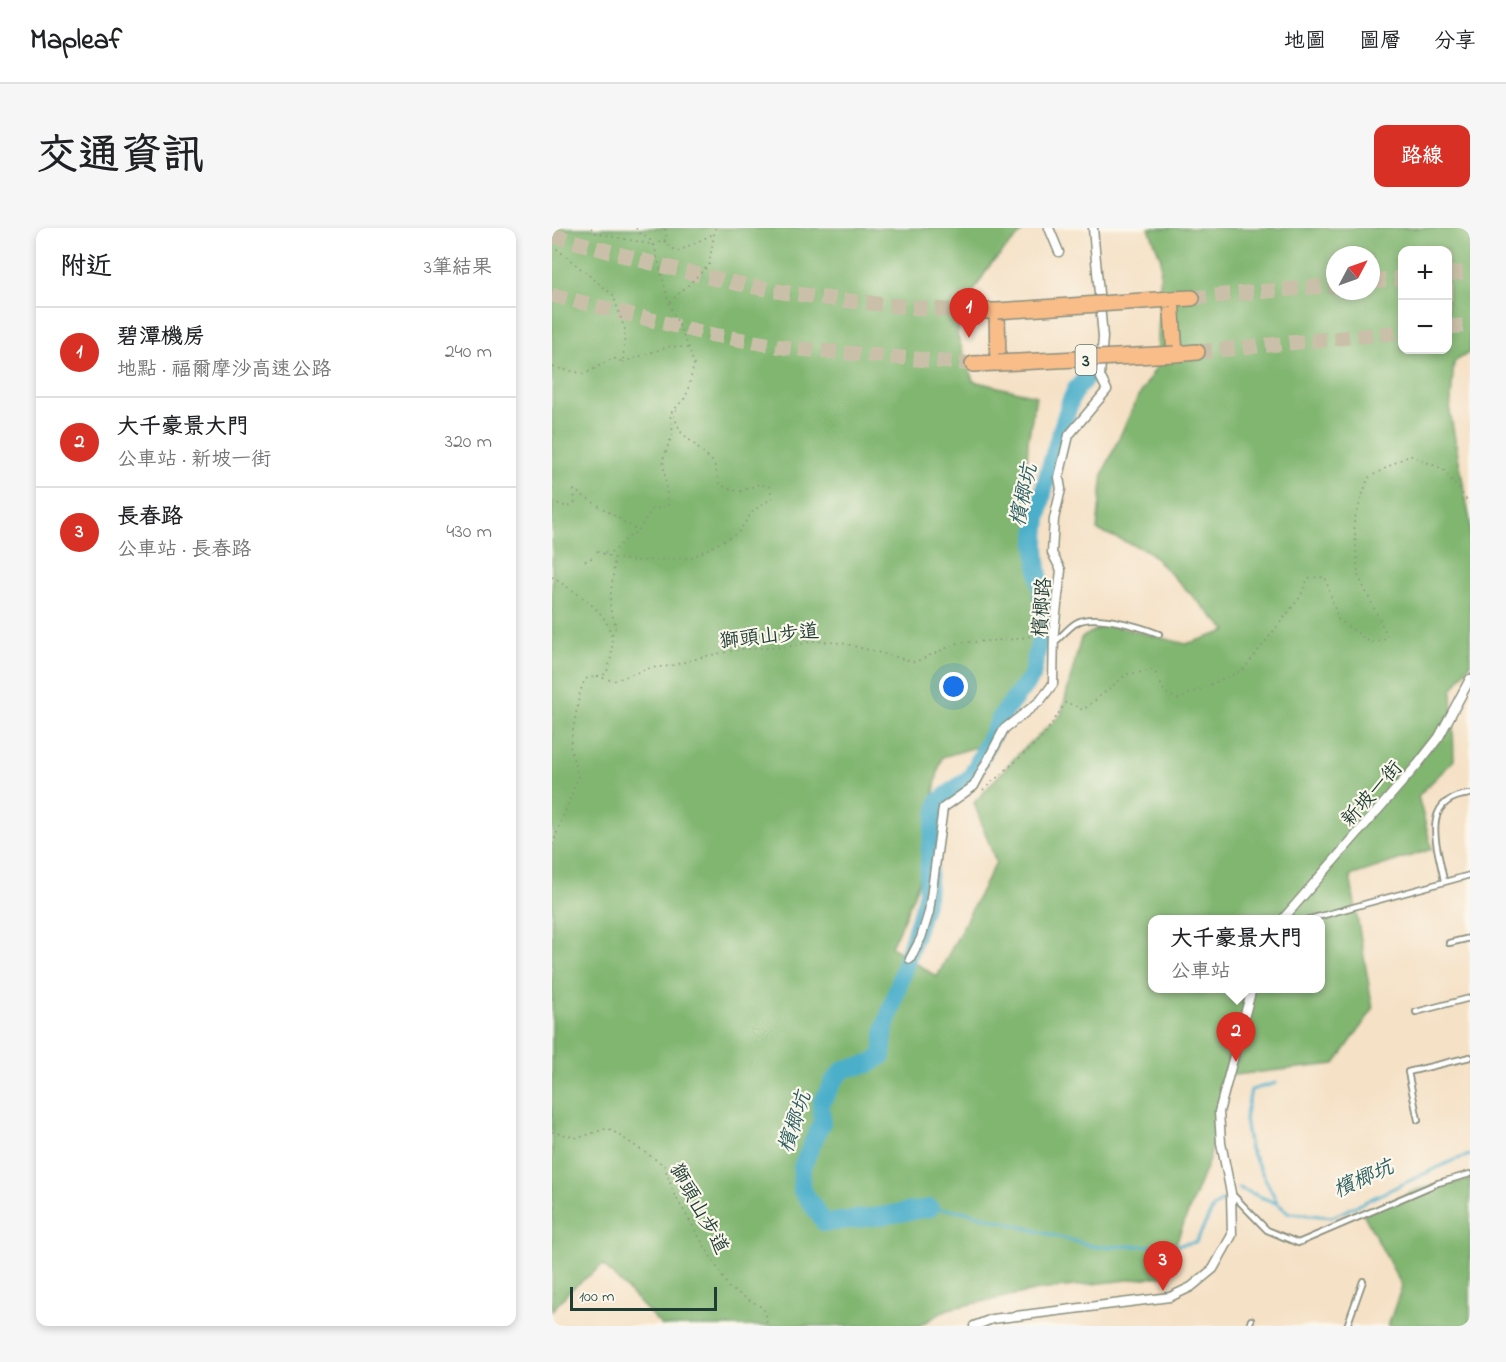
<!DOCTYPE html>
<html lang="zh-TW">
<meta charset="utf-8">
<style>
body{margin:0;font-family:"Indie Flower","LXGW WenKai TC",sans-serif;background:#f6f6f6;color:#202124}
.controls{position:absolute;right:18px;top:18px;display:grid;overflow:hidden;border-radius:12px;box-shadow:0 3px 9px #0003}
.controls button{width:54px;height:54px;display:grid;place-items:center;padding:0;border:0;border-bottom:2px solid #e0e0e0;background:#fff;color:#202124;font:30px sans-serif}
.compass{position:absolute;left:774px;top:18px;width:54px;height:54px;border-radius:50%;background:#fff;box-shadow:0 3px 9px #0003;rotate:49deg}
.scale{position:absolute;left:18px;bottom:15px;width:147px;box-sizing:border-box;padding-left:6px;border:3px solid #1f3d34;border-top:0;font-size:16px;line-height:21px;white-space:nowrap;color:#1f3d34;-webkit-text-stroke:4px #fbf7ec;paint-order:stroke}
.you{position:absolute;left:402px;top:459px;width:21px;height:21px;margin:-15px;border:4px solid #fff;border-radius:50%;background:#1a73e8;box-shadow:0 0 0 9px #1a73e833}
.badge{display:grid;place-items:center;width:39px;height:39px;border-radius:50%;background:#d93025;color:#fff;font-size:20px;font-weight:700}
.pin{position:absolute;translate:-50% -50px;filter:drop-shadow(0 2px 3px #0008)}
.pin::after{content:'';position:absolute;top:32px;width:21px;height:18px;background:inherit;clip-path:polygon(0 0,100% 0,50% 100%)}
.popup{position:absolute;left:596px;top:687px;width:177px;height:78px;box-sizing:border-box;display:grid;place-content:center;border-radius:12px;background:#fff;filter:drop-shadow(0 2px 4px #0005);font-size:20px;white-space:nowrap;color:#757577}
.popup b{font-size:22px;color:#202124}
.popup::after{content:'';position:absolute;left:50%;top:100%;margin-left:-12px;border:12px solid transparent;border-top-color:#fff}
.list{margin:0;padding:0;list-style:none}
h2{display:flex;justify-content:space-between;align-items:center;height:78px;margin:0;padding:0 24px;font-size:26px}
h2 small{font-size:20px;font-weight:400;color:#757577}
.list li{display:grid;grid-template-columns:39px 1fr auto;gap:18px;align-items:center;box-sizing:border-box;height:90px;padding:0 24px;border-top:2px solid #e0e0e0}
.list b{display:block;font-size:22px;white-space:nowrap}
.list p{margin:0;font-size:20px;white-space:nowrap;color:#757577}
.list em{font-size:20px;font-style:normal;color:#757577}
.map{position:relative;flex:none;width:918px;height:1098px;overflow:hidden;border-radius:12px}
header{display:flex;align-items:center;gap:36px;box-sizing:border-box;height:84px;padding:0 30px;background:#fff;border-bottom:2px solid #e0e0e0}
header strong{font-size:28px}
nav{display:flex;gap:33px;margin-inline-start:auto;font-size:21px}
.intro{display:flex;align-items:center;justify-content:space-between;box-sizing:border-box;height:144px;padding:0 36px}
h1{margin:0;font-size:42px}
.button{padding:15px 27px;border-radius:12px;background:#d93025;color:#fff;font-size:21px;font-weight:700}
main{display:flex;gap:36px;padding:0 36px}
aside{flex:1;background:#fff;border-radius:12px;box-shadow:0 3px 9px #0003}
.map>svg:first-child{display:block}
.forest{fill:#81b671;stroke:#507a52;stroke-width:1.5;fill-rule:evenodd}
.lines{fill:none;stroke-linecap:round;stroke-linejoin:round}
.stream{stroke:#4bafca;stroke-width:3}
.river{stroke:#4bafca;stroke-width:18}
.highway-tunnel{stroke:#cac0a9;stroke-width:15;stroke-dasharray:15 8;stroke-linecap:butt}
.lane-casing{stroke:#8a8f7d;stroke-width:8}
.street-casing{stroke:#8a8f7d;stroke-width:11}
.highway-casing{stroke:#8a8f7d;stroke-width:18}
.path{stroke:#8a8f7d;stroke-width:1.5;stroke-dasharray:1.5 4.5;stroke-linecap:butt}
.lane{stroke:#fff;stroke-width:4.5}
.street{stroke:#fff;stroke-width:8}
.highway{stroke:#f8bd89;stroke-width:15}
.highway-bridge-casing{stroke:#8a8f7d;stroke-width:18;stroke-linecap:butt}
.highway-bridge{stroke:#f8bd89;stroke-width:15}
.labels{text-anchor:middle;stroke-width:4.5;stroke-linejoin:round;paint-order:stroke}
.shield{fill:#fbf7ec;stroke:#61756b;stroke-width:1.5}
.shield-label{font-size:18px;font-weight:bold;fill:#1f3d34}
.street-label{font-size:20px;fill:#1f3d34;stroke:#fbf7ec}
.water-label{font-size:21px;font-style:italic;fill:#2c5f61;stroke:#fbf7ec}
</style>
<header>
<strong>Mapleaf</strong>
<nav><a>地圖</a><a>圖層</a><a>分享</a></nav>
</header>
<div class="intro"><h1>交通資訊</h1><a class="button">路線</a></div>
<main>
<aside>
<h2>附近<small>3筆結果</small></h2>
<ul class="list">
<li><span class="badge">1</span><div><b>碧潭機房</b><p>地點 · 福爾摩沙高速公路</p></div><em>240 m</em></li>
<li><span class="badge">2</span><div><b>大千豪景大門</b><p>公車站 · 新坡一街</p></div><em>320 m</em></li>
<li><span class="badge">3</span><div><b>長春路</b><p>公車站 · 長春路</p></div><em>430 m</em></li>
</ul>
</aside>
<div class="map">
<svg width="918" height="1098" viewBox="0 0 918 1098">
<rect width="100%" height="100%" fill="#fbf7ec"/>
<filter id="ink" filterUnits="userSpaceOnUse"><feTurbulence type="fractalNoise" baseFrequency=".0167" numOctaves="2"/><feDisplacementMap in="SourceGraphic" scale="12" xChannelSelector="R" yChannelSelector="G"/><feConvolveMatrix kernelMatrix="1 2 1 2 8 2 1 2 1" color-interpolation-filters="sRGB"/></filter>
<filter id="wash" filterUnits="userSpaceOnUse"><feTurbulence type="fractalNoise" baseFrequency=".008" numOctaves="4" result="noise"/><feDisplacementMap in="SourceGraphic" scale="24" xChannelSelector="R" yChannelSelector="G"/><feGaussianBlur stdDeviation="1.35" result="paint"/><feColorMatrix in="noise" values="0 0 0 0 0 0 0 0 0 0 0 0 0 0 0 0 0 1.4 0 .05"/><feComposite in="paint" operator="in"/></filter>
<g filter="url(#wash)">
<rect width="100%" height="100%" fill="#f5e1c6"/>
<path class="forest" d="M0 0H474L438 37 421 64 405 106 421 153 484 168 476 213 474 261 486 319 493 426 431 517 390 529C379 563 380 597 373 631 368 657 350 694 339 719L385 749 444 634 422 575 469 523 509 487 529 410 554 396 634 416 675 403 596 323 545 302 551 245 584 173 605 138 609 31 597 0H918V124L902 134 898 184 918 293V436L900 462 902 532 866 568 880 621 798 648 821 781 783 836 673 848 658 929 611 1048 487 1062 396 1081 367 1098H110L51 1037 17 1063 0 1083ZM850 22H896V122H850ZM783 27H819V63H783ZM600 692H768V760H600Z
M918 952V1098H836L850 1058 811 985 866 961Z"/>
<g class="lines">
<path class="stream" d="M724 855 699 862 693 891 698 921 726 976
M687 960 726 976 737 985 780 989 902 932 918 927
M378 980 411 983 544 1019 626 1017 644 1014 661 980 671 972"/>
<path class="river" d="M490 402C494 372 485 348 484 319 483 275 506 216 518 174L524 161 535 149
M378 980 329 988 273 995 249 961 250 939 270 894 269 876 281 854 292 841 318 836 330 828 333 800 375 668 378 619 387 573 419 549 450 487 480 448 488 411"/>
</g>
</g>
<g filter="url(#ink)">
<g class="lines">
<path class="highway-tunnel" d="M0 7C76 29 153 51 231 64 290 73 349 79 409 83
M896 46 918 44
M819 53 850 50
M0 67 156 106 237 120 421 136
M640 70 783 57
M896 99 918 97
M645 124 850 104"/>
<g class="lane-casing">
<path id="lane" d="M503 414C510 408 516 400 524 395 541 384 589 399 607 406
M892 653C886 619 866 571 918 566
M754 692 918 647
M897 715 918 710
M864 784 918 770
M866 892 856 844 918 829
M679 965 715 1002 746 1015 886 955 918 946
M697 1098 699 1092
M795 1098 811 1053"/>
</g>
<g class="street-casing">
<path id="street" d="M497 0 507 24
M730 692 866 536 887 509 918 451
M358 731 369 710 377 684 391 580 422 558 452 501 488 473 501 456 502 403 509 342 500 325 502 291 509 261 507 249 517 207 555 162 548 148 551 109 541 0
M422 1098 440 1091 618 1069 639 1059 661 1041 680 1007 679 965 669 915 667 884 700 760"/>
</g>
<g class="highway-casing">
<path id="highway" d="M640 70 619 71 623 126 645 124
M409 83H445L446 135 421 136"/>
</g>
<path class="path" d="M39 0 44 5 102 17 117 75 137 120 142 137 134 169 118 186 121 205 111 231 116 277H112L110 280 100 281 86 303 73 312 62 323 53 325
M84 0C88 8 98 9 102 17L115 11 113 0
M112 13 125 24 161 6
M0 17 61 67 73 102 71 134 61 130 33 146 0 139
M118 74 157 37 163 0
M71 134 119 118 136 120
M0 274 16 279 23 274 22 262 85 302
M45 323 62 330 81 333 139 330 186 305 201 283 220 270 218 259 207 256 187 264 168 257 162 235 129 204 122 189 125 179
M33 333 42 329
M0 349C38 374 75 392 54 446L33 451 28 464 18 518 26 549 0 618
M60 406 63 403C65 391 57 386 58 375 59 360 62 346 62 331
M45 448 61 453 98 440 118 438 154 428 190 421 235 419 262 413 290 415 363 434 406 415 465 411 493 405
M431 562 491 509 514 474 531 482 575 446 602 442 613 465 626 471 691 442 749 368 756 350 773 349 786 391 819 415 836 409 806 347 802 293 816 250 857 227 891 241 918 276
M0 904 26 910 56 900 112 937 122 966 177 1060 211 1080 215 1090 214 1098"/>
<use href="#lane" class="lane"/>
<use href="#street" class="street"/>
<use href="#highway" class="highway"/>
<g class="highway-bridge-casing">
<path id="highway-bridge" d="M445 83 619 71
M446 135 623 126"/>
</g>
<use href="#highway-bridge" class="highway-bridge"/>
</g>
</g>
<g class="labels">
<rect class="shield" x="523.5" y="117" width="21" height="30" rx="4.5"/>
<g class="shield-label">
<text x="534" y="138">3</text>
</g>
<g class="street-label">
<text transform="translate(489 379) rotate(-86)" y="7">檳榔路</text>
<text transform="translate(217 407) rotate(-6)" y="7">獅頭山步道</text>
<text transform="translate(819 565) rotate(-48)" y="7">新坡一街</text>
<text transform="translate(148 980) rotate(61)" y="7">獅頭山步道</text>
</g>
<g class="water-label">
<text transform="translate(471 267) rotate(-78)" y="7">檳榔坑</text>
<text transform="translate(242 894) rotate(-72)" y="7">檳榔坑</text>
<text transform="translate(811 950) rotate(-24)" y="7">檳榔坑</text>
</g>
</g>
</svg>
<div class="controls">
<button>+</button>
<button>−</button>
</div>
<svg class="compass" viewBox="-18 -18 36 36"><path d="M0-13l5 13h-10z" fill="#e53935"/><path d="M0 13l5-13h-10z" fill="#757577"/></svg>
<div class="scale">100 m</div>
<div class="you"></div>
<div class="pin badge" style="left:417px;top:110px">1</div>
<div class="pin badge" style="left:684px;top:834px">2</div>
<div class="popup"><b>大千豪景大門</b>公車站</div>
<div class="pin badge" style="left:611px;top:1063px">3</div>
</div>
</main>
